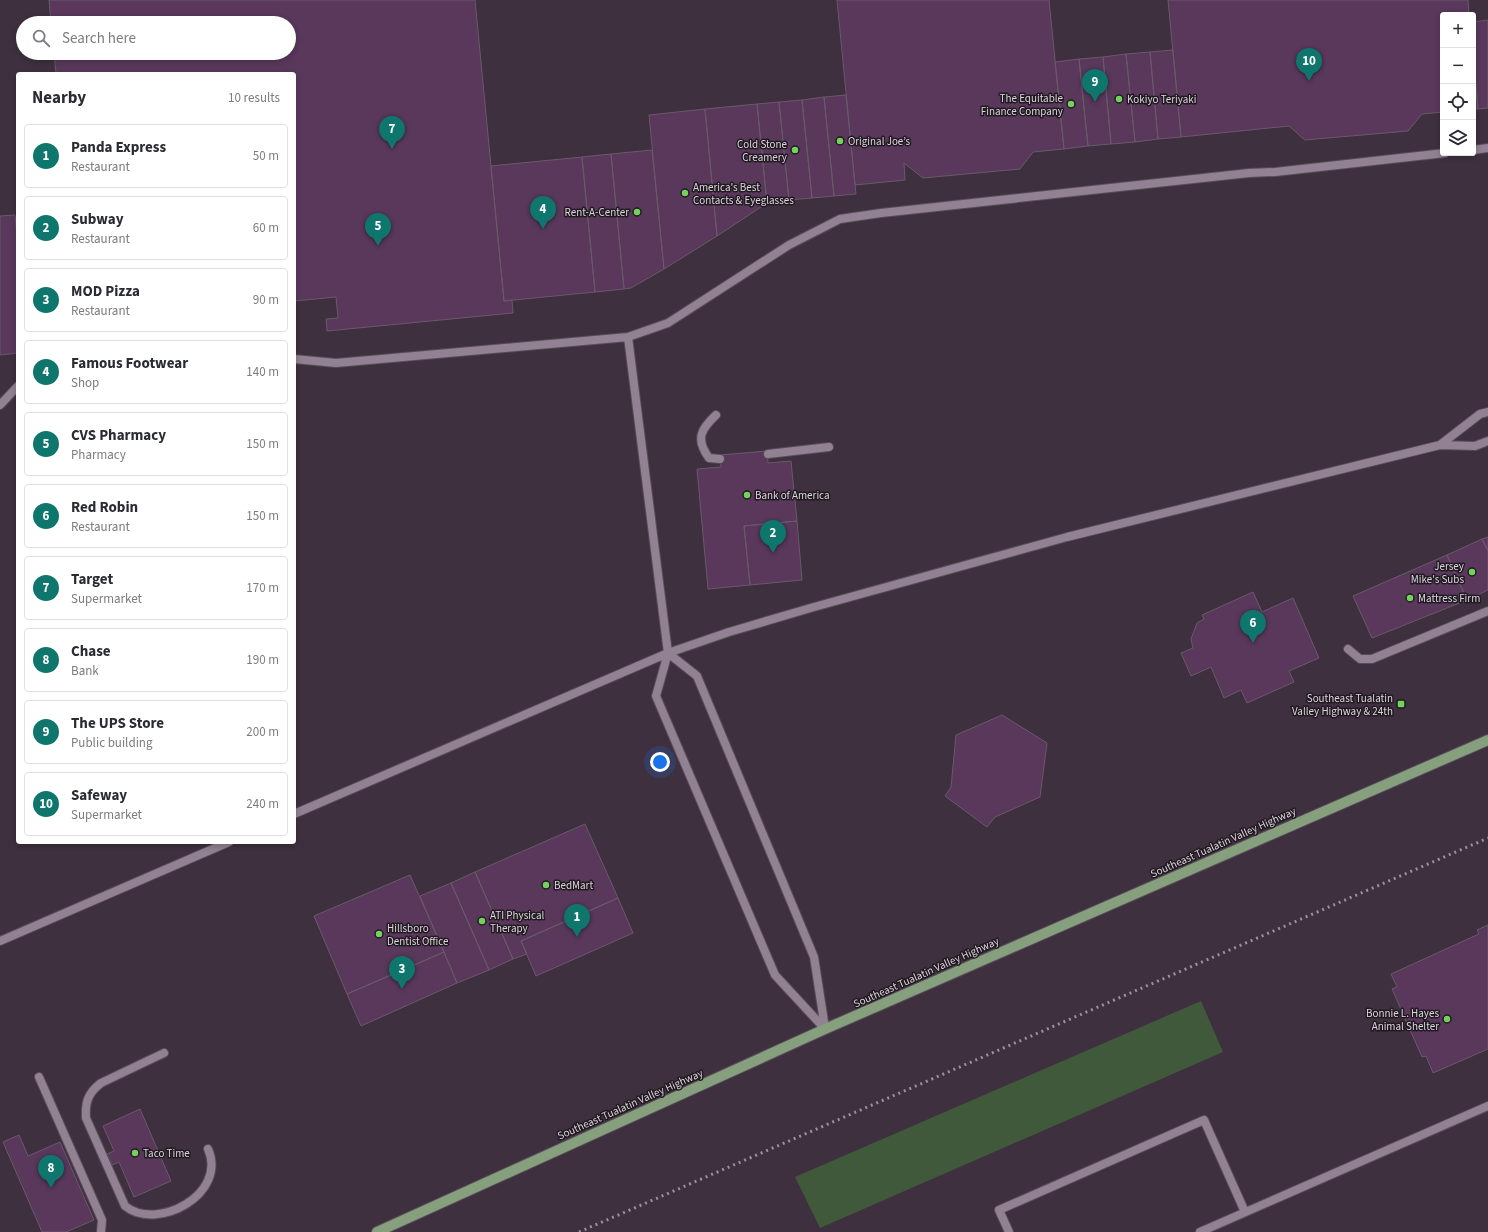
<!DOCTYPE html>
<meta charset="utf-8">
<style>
body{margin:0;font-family:"Source Sans 3",sans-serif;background:#f2f2f3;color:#2b2b33}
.controls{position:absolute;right:12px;top:12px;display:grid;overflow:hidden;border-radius:4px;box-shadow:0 2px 6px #0003}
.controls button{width:36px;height:36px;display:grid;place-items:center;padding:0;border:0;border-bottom:1px solid #e1e1e2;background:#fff;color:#2b2b33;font:20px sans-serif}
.you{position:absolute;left:660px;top:762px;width:14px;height:14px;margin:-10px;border:3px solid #fff;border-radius:50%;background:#1a73e8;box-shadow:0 0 0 6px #1a73e833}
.badge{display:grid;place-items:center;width:26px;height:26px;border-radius:50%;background:#0f766e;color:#fff;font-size:13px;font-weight:700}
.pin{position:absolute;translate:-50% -33px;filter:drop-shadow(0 1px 2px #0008)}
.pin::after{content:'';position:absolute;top:21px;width:14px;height:12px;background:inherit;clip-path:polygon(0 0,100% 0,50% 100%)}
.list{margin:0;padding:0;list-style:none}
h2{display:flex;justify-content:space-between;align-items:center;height:52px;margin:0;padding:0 16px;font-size:17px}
h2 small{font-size:13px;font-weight:400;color:#7c7c81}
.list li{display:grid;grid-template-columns:26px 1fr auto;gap:12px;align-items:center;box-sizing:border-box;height:64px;margin:0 8px 8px;padding:0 8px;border:1px solid #e1e1e2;border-radius:4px}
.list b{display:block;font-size:15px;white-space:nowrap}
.list p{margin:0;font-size:13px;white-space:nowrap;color:#7c7c81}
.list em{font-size:13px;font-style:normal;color:#7c7c81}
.icon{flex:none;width:22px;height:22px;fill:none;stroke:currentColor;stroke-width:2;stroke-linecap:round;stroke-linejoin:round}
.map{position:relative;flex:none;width:1488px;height:1232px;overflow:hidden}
.search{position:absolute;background:#fff;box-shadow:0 2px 6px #0003;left:16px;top:16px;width:280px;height:44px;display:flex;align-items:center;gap:10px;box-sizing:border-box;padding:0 14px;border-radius:22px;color:#7c7c81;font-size:15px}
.panel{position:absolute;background:#fff;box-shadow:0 2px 6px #0003;left:16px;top:72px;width:280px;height:772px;border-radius:4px}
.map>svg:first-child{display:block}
.green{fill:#41593b}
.building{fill:#59385b;stroke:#69596a}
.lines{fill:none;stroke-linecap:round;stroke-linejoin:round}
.service-casing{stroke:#584c59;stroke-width:10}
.primary-casing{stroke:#584c59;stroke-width:12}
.service{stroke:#918192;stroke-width:8}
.primary{stroke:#86a07e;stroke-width:10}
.rail{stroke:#9a8f9b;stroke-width:3;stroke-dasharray:2 4;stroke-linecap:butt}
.poi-dot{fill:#74d25c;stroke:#211a21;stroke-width:1.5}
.labels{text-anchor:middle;stroke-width:3;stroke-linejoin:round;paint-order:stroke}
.poi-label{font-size:11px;fill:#ddd4de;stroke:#211a21;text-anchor:start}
.street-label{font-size:11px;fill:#ddd4de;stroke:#211a21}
</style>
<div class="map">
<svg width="1488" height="1232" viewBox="0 0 1488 1232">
<rect width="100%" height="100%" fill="#3e303f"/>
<path class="green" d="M1201 1001 1223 1052 820 1228 795 1177Z"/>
<path class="building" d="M49 0H475L504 301 512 300 513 313 327 331 326 319 338 318 336 297 294 301V74H56L54 53H289V23H51Z
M837 0H1049L1064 149 1033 152 1020 169 923 178 904 163 905 180 855 185Z
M1168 0H1468L1469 15H1443V112L1422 114 1408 131 1305 140 1289 126 1181 137Z
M1488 20V108L1478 109 1473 54V22Z
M1173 50 1181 137 1158 139 1150 52Z
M1150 52 1158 139 1135 142 1126 54Z
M1126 54 1135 142 1111 144 1103 57Z
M1473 54 1478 109H1473Z
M1103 57 1111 144 1088 146 1079 59Z
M1079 59 1088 146 1064 149 1055 62Z
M846 95 856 194 834 196 824 97Z
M824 97 834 196 812 198 802 100Z
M802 100 812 198 789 200 779 102Z
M779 102 789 200 767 203 757 104Z
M757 104 767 203 717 236 705 109Z
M705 109 717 236 664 269 649 115Z
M652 150 664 269 631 288 624 289 611 154Z
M611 154 624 289 595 292 582 157Z
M582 157 595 292 504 301 491 166Z
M15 215 18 248V353L0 355V216Z
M767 451 768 463 791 461 797 521 744 526 750 585 708 589 697 469 721 467 720 455Z
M797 521 802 580 750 585 744 526Z
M1488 537V551L1482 539Z
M1482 539 1488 551V590L1467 600 1447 555Z
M1447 555 1467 600 1372 638 1353 596Z
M1253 592 1262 612 1293 598 1319 658 1289 671 1294 682 1247 703 1241 690 1224 698 1211 667 1191 676 1181 653 1193 648 1191 639 1197 623 1204 619 1202 615Z
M1002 715 1047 743 1040 797 995 817 987 827 945 796 951 787 956 735Z
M585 824 618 898 521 941 527 954 513 959 475 872Z
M475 872 513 959 489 970 451 883Z
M410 875 444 952 347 994 314 916Z
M451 883 489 970 457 983 420 896Z
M618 898 633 933 536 976 521 941Z
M1488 925V1049L1433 1073 1426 1056 1422 1057 1392 989 1397 987 1391 974 1479 934 1477 930Z
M444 952 457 983 361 1026 347 994Z
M140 1109 171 1181 134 1197 119 1162 112 1165 107 1154 114 1151 103 1126Z
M19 1135 28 1156 60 1142 94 1220 66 1232H42L3 1142Z"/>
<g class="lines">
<g class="service-casing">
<path id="service" d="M1473 150 1488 148
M628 337 668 653 656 696 775 975 825 1029
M294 359 336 363 628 337 668 323 789 245 840 219 881 213 1249 173 1275 172 1445 153
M0 405 18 386
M716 415C701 429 695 439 709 458L720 459
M1440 445 1480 414 1488 412
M768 454 829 447
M1348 649 1360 659H1372L1488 611
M668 653 697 676 814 957 825 1028
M294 814 668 653 729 632 814 607 1067 537 1440 445 1475 446 1488 441
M0 941 229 842
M164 1053 101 1083C88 1093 85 1102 86 1118L125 1206C157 1232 228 1194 208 1149
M39 1077 102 1220 101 1232
M1009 1232 999 1210 1204 1120 1245 1212
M1200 1232 1488 1106"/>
</g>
<g class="primary-casing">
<path id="primary" d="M377 1232 825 1029 1488 740"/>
</g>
<use href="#service" class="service"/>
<use href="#primary" class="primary"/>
<path class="rail" d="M579 1232 1488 838"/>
</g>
<g class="poi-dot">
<circle cx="1119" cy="99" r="4"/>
<circle cx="1071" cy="104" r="4"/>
<circle cx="840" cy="141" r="4"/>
<circle cx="795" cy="150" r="4"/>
<circle cx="685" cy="193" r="4"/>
<circle cx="637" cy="212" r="4"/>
<circle cx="747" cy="495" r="4"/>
<circle cx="1472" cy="572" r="4"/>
<circle cx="1410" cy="598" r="4"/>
<rect x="1397" y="700" width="8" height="8" rx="2"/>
<circle cx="546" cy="885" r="4"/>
<circle cx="482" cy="921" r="4"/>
<circle cx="379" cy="934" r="4"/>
<circle cx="1447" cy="1019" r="4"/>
<circle cx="135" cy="1153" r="4"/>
</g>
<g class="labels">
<g class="poi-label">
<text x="1063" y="102" text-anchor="end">The Equitable<tspan x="1063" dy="13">Finance Company</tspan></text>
<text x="1127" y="103">Kokiyo Teriyaki</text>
<text x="848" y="145">Original Joe’s</text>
<text x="787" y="148" text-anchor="end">Cold Stone<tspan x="787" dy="13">Creamery</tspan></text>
<text x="693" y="191">America's Best<tspan x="693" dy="13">Contacts &amp; Eyeglasses</tspan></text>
<text x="629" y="216" text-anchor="end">Rent-A-Center</text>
<text x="755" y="499">Bank of America</text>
<text x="1464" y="570" text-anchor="end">Jersey<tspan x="1464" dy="13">Mike's Subs</tspan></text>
<text x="1418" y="602">Mattress Firm</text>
<text x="1393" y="702" text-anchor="end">Southeast Tualatin<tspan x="1393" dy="13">Valley Highway &amp; 24th</tspan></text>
<text x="554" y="889">BedMart</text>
<text x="490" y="919">ATI Physical<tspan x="490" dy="13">Therapy</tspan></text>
<text x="387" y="932">Hillsboro<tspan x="387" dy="13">Dentist Office</tspan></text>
<text x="1439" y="1017" text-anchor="end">Bonnie L. Hayes<tspan x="1439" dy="13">Animal Shelter</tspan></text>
<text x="143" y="1157">Taco Time</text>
</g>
<g class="street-label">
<text transform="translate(1223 842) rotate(-24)" y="4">Southeast Tualatin Valley Highway</text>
<text transform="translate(926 972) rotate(-24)" y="4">Southeast Tualatin Valley Highway</text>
<text transform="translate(630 1104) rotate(-24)" y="4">Southeast Tualatin Valley Highway</text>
</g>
</g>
</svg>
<div class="controls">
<button>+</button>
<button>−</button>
<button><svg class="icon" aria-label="locate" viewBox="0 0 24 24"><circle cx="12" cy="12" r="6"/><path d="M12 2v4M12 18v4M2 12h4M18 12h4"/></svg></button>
<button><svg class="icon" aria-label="layers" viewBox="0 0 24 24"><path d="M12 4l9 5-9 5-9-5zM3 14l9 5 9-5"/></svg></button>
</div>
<div class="you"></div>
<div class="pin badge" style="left:577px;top:937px">1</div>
<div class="pin badge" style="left:773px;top:553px">2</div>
<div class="pin badge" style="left:402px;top:989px">3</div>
<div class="pin badge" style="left:543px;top:229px">4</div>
<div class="pin badge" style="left:378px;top:246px">5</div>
<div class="pin badge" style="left:1253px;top:643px">6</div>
<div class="pin badge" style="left:392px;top:149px">7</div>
<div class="pin badge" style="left:51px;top:1188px">8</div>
<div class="pin badge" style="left:1095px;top:102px">9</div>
<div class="pin badge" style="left:1309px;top:81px">10</div>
<div class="search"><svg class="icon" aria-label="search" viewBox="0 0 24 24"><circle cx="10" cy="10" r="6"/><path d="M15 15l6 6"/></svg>Search here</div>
<section class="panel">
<h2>Nearby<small>10 results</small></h2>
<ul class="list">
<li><span class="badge">1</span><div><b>Panda Express</b><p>Restaurant</p></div><em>50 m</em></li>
<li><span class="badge">2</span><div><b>Subway</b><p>Restaurant</p></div><em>60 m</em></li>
<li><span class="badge">3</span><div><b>MOD Pizza</b><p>Restaurant</p></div><em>90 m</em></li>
<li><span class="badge">4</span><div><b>Famous Footwear</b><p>Shop</p></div><em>140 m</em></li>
<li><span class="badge">5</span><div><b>CVS Pharmacy</b><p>Pharmacy</p></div><em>150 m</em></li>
<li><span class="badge">6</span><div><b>Red Robin</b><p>Restaurant</p></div><em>150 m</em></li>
<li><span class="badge">7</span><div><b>Target</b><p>Supermarket</p></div><em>170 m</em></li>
<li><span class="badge">8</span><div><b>Chase</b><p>Bank</p></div><em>190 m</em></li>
<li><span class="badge">9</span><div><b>The UPS Store</b><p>Public building</p></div><em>200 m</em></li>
<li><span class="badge">10</span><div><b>Safeway</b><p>Supermarket</p></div><em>240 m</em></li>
</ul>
</section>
</div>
